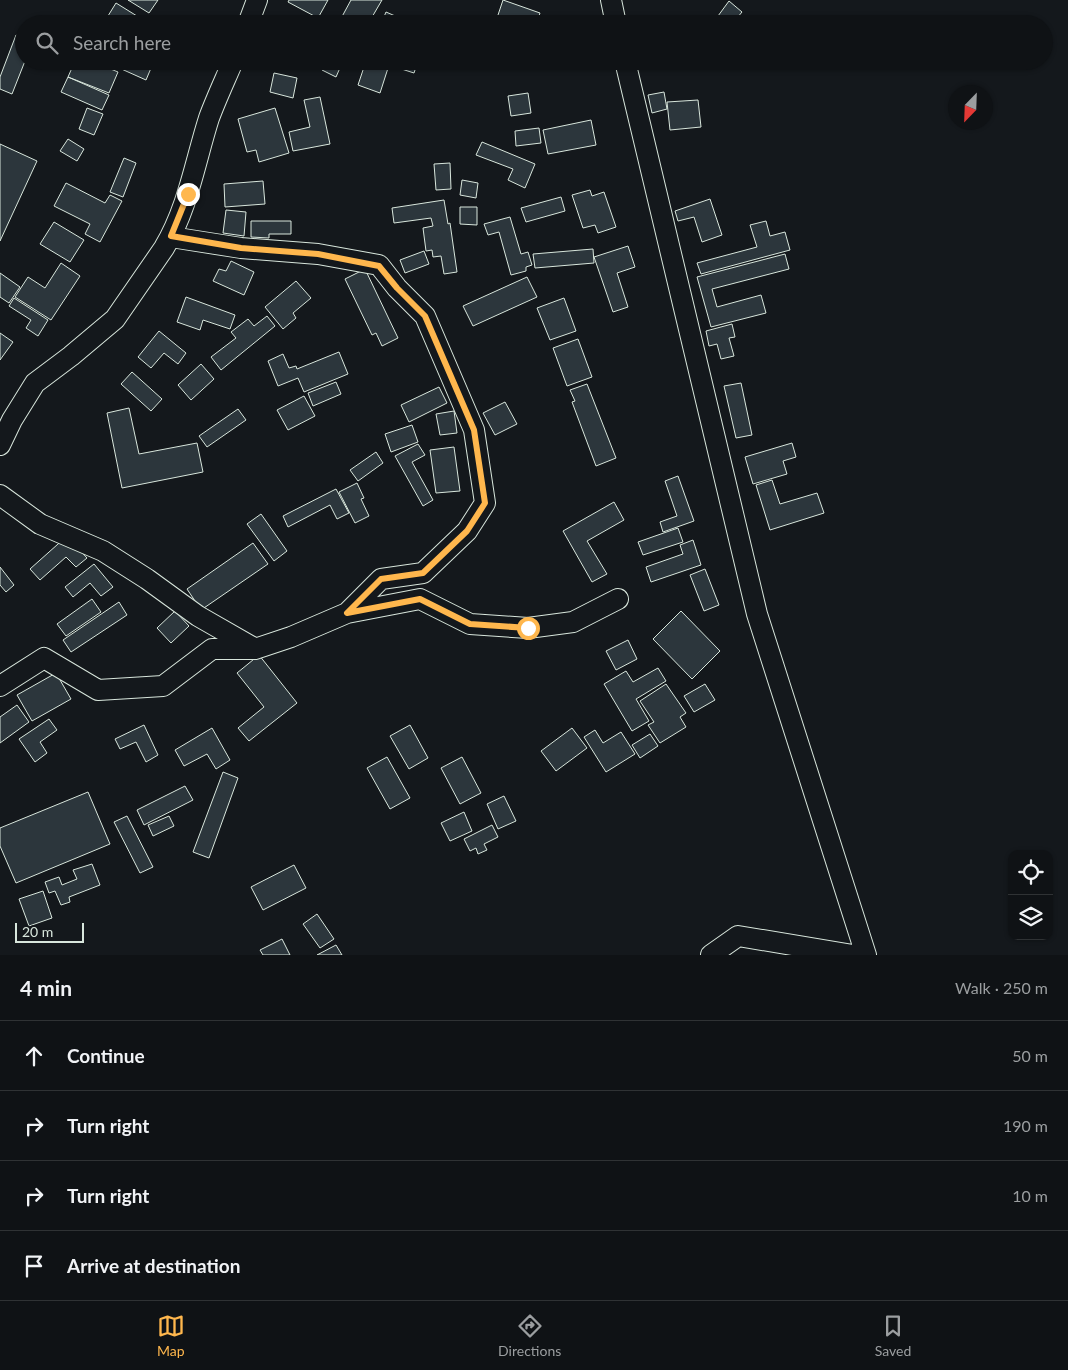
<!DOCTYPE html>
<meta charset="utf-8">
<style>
body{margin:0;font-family:Lato,sans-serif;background:#181b1e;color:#f1f3f6}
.controls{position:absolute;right:15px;bottom:15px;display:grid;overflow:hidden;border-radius:10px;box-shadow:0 1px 4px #0004}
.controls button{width:45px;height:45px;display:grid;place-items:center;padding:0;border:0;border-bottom:1px solid #2f3234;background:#0f1215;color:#f1f3f6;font:25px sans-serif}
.compass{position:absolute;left:948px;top:85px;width:45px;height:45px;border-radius:50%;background:#0f1215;box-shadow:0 1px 4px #0004;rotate:203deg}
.scale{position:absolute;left:15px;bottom:12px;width:69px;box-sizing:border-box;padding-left:5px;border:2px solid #d8e6dc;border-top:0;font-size:14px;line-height:18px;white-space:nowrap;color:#d8e6dc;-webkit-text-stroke:4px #14181c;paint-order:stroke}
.stop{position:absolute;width:15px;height:15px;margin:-11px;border:4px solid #ffb74d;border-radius:50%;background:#fff}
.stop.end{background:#ffb74d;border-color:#fff;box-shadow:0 1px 5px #0008}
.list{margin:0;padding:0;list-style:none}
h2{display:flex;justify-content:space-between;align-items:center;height:65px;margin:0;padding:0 20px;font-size:21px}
h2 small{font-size:16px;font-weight:400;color:#9b9ea0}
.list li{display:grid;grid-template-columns:32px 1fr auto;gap:15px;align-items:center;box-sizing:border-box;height:70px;padding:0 20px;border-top:1px solid #2f3234}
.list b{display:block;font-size:19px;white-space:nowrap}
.list em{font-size:16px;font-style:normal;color:#9b9ea0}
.icon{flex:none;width:28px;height:28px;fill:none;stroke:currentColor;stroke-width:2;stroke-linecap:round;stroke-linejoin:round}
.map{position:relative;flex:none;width:1068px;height:955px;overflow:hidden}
.search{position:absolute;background:#0f1215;box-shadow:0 1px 4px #0004;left:15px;right:15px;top:15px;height:55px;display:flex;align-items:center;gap:12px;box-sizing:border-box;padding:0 18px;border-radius:28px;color:#9b9ea0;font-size:19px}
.sheet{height:345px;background:#0f1215}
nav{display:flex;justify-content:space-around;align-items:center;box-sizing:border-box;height:70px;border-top:1px solid #2f3234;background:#0f1215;font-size:14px;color:#9b9ea0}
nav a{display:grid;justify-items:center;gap:2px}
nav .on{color:#ffb74d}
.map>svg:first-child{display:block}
.building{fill:#2c363c;stroke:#d8e6dc}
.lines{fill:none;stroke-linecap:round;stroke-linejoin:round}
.street-casing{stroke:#d8e6dc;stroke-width:22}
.street{stroke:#14181c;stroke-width:20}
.route{stroke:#ffb74d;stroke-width:6}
</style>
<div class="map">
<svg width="1068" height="955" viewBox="0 0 1068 955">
<rect width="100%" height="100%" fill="#14181c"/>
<path class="building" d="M128 0H158L149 13Z
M289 0H328L318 18 288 2Z
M351 0H382L368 24H338Z
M503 0 540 13 536 24H503L496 21Z
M729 1 742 12 737 18 744 24H727L718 16Z
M116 3 145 21 143 24H103Z
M386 12 409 22 408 24H381Z
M16 35 24 38 25 61 12 94 0 89V77Z
M75 61H91L118 72 109 93 68 77Z
M109 61H154L146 80 108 63Z
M327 61H343L336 77 322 70Z
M366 61H418L414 73 389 65 380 93 358 85Z
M274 73 297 78 293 98 270 92Z
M68 77 109 95 102 110 61 92Z
M664 92 667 109 652 113 648 95Z
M528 93 531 113 511 116 508 96Z
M320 97 330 144 293 151 289 132 310 127 304 100Z
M698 100 701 127 670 130 667 102Z
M87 108 103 114 94 135 79 129Z
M275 108 289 153 259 162 256 150 247 152 238 119Z
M591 120 596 145 548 154 543 130Z
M539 128 541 143 516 146 515 131Z
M68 139 84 149 77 161 60 151Z
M482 142 535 164 525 188 508 180 513 169 476 155Z
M0 144 37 161 0 241Z
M124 158 136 163 123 197 110 192Z
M450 163 451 189 436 190 434 164Z
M462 180 478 183 476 198 460 195Z
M263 181 265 204 225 207 224 184Z
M66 183 105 203 110 195 122 201 100 242 85 234 90 224 54 206Z
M590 190 592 196 604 192 616 227 598 233 595 225 583 228 572 195Z
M561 197 565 211 526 222 521 208Z
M710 199 722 235 702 242 694 217 678 221 675 211Z
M444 200 448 224 450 223 457 272 444 274 441 256 433 257 432 250 426 251 423 228 433 226 431 218 394 223 392 208Z
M460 207H477V225L460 224Z
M226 210 246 212 244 236 223 233Z
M510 217 521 254 528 252 532 265 526 267V271L511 275 499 232 488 235 484 224Z
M251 221H291V234H269V238L251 237Z
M766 221 770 236 785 232 790 250 701 274 697 263 757 247 750 225Z
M54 222 84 240 70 262 40 244Z
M628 246 635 267 617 273 628 307 613 312 594 257Z
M593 249 594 263 535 268 533 254Z
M424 251 429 264 405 273 400 260Z
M785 254 789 269 712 289 717 307 761 295 766 313 711 327 697 277Z
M231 261 254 272 244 295 213 281 219 269 226 271Z
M61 263 80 276 51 320 15 297 28 277 45 288Z
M365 269 398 338 382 346 376 333 372 335 345 279Z
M0 273 20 287 9 303 0 297Z
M527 277 537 297 473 326 463 306Z
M296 281 311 298 293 313 296 318 283 329 265 307Z
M186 297 235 315 230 329 203 320 200 330 177 322Z
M14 298 48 320 38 336 26 328 31 320 9 306Z
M564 298 576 331 550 340 537 308Z
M267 316 275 326 221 370 211 357 236 338 231 332 248 319 254 326Z
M732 324 735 337 729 338 734 356 721 359 717 344 709 346 706 331Z
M159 331 186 353 178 364 164 353 151 368 138 357Z
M0 333 13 342 0 360Z
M578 339 592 377 567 386 553 348Z
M339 352 348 374 304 392 298 378 278 386 268 361 283 354 289 368 296 366 297 369Z
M201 364 214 379 191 400 178 385Z
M132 372 162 399 151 411 121 384Z
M336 382 341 394 313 406 308 393Z
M741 383 752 435 736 438 724 386Z
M587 384 616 458 596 466 572 402 575 401 570 390Z
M439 387 447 403 409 422 401 405Z
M304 396 315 416 288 430 277 410Z
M505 402 517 424 495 435 483 413Z
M129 408 139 454 197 443 203 472 122 488 107 413Z
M238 409 246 420 207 447 199 436Z
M454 411 457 433 440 435 436 414Z
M412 425 418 442 391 452 385 434Z
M792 443 796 457 783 461 787 474 753 484 745 457Z
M418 444 425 455 412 462 433 500 423 506 395 456Z
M454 447 460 491 436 493 430 450Z
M376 452 383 463 358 481 350 470Z
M678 476 694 521 663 532 660 522 677 516 665 481Z
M772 480 780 504 817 493 824 513 770 530 756 485Z
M357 483 364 498 361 499 369 516 355 523 339 492Z
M336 489 349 513 337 519 330 505 288 527 283 516Z
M614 502 624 520 587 541 607 574 592 582 563 531Z
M261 514 287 551 274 561 247 524Z
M678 528 683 542 643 555 638 542Z
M67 536 87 558 76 567 66 557 40 580 30 569Z
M693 540 701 565 651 582 646 567 683 554 680 545Z
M253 543 268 564 201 610 187 589Z
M94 564 113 587 101 596 90 583 73 597 65 587Z
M0 567 14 585 6 592 0 585Z
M705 569 719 605 704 611 690 575Z
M92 599 101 612 66 636 57 624Z
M119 602 127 615 71 652 63 640Z
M175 611 189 626 171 643 157 628Z
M681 611 720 651 692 679 653 639Z
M628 640 637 659 616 670 606 651Z
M259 655 297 703 249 741 238 728 264 707 237 673Z
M658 668 666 681 636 699 649 721 632 731 604 684 626 671 633 682Z
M56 673 71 699 32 721 17 695Z
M666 684 686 713 680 717 686 727 660 743 648 725 654 722 640 701Z
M705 684 715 700 694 712 684 696Z
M17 705 29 722 0 743V717Z
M49 719 57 730 40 742 47 753 35 762 19 739Z
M144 725 158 755 146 762 136 742 120 749 115 739Z
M410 725 428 758 409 769 390 736Z
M212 728 230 760 216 769 207 754 184 766 175 750Z
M572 728 587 748 556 771 541 751Z
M595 730 603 743 621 732 635 754 606 772 584 737Z
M650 734 658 746 640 758 632 745Z
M387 757 410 798 390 809 367 768Z
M462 757 481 793 460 804 441 768Z
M223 772 238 778 209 858 193 852Z
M185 786 193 800 144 825 137 810Z
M88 792 110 844 16 883 0 846V828Z
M504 796 516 821 498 829 487 804Z
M464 812 472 831 450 841 441 823Z
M127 816 153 867 140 873 114 822Z
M169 816 174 826 153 836 148 825Z
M492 825 498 837 484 844 487 850 478 854 476 848 470 851 464 839Z
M92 864 100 885 69 897 70 902 61 905 55 891 49 893 45 882 59 877 62 885 77 879 73 870Z
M294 865 306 888 263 910 251 887Z
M43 891 52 918 29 926 19 899Z
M317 914 334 939 320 948 303 924Z
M282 939 290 955H263L260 950Z
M336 945 342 955H317Z"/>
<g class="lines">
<g class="street-casing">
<path id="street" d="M611 0 616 24
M248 24 257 0
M625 61 757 614 866 955
M171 237 241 248 318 254 379 265 397 288 425 316 474 430 485 503 467 531 423 573 381 579 347 613
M0 445 12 420 35 383 71 356 115 319 164 248C188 208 195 162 209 118 216 99 225 80 233 61
M0 495 40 524 103 551 147 579 198 616 254 648
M0 686 44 658 98 690 163 686 212 649H255L291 637 347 613 420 599 470 624 528 628 573 622 618 599
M711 955 738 936 853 955"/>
</g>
<use href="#street" class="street"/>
</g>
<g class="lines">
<path class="route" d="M188 194 171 236 241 248 318 254 379 266 397 288 425 316 474 430 485 503 467 531 423 573 381 579 347 613 420 599 470 624 528 628"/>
</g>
</svg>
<div class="controls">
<button><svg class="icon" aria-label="locate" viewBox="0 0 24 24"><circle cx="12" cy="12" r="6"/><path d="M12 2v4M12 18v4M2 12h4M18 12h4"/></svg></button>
<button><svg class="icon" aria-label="layers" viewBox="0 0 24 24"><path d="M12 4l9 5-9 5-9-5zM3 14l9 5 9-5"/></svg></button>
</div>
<svg class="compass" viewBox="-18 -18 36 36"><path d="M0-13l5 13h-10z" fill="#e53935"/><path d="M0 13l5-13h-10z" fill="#9b9ea0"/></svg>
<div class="scale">20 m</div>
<div class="stop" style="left:528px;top:628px"></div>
<div class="stop end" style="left:188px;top:194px"></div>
<div class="search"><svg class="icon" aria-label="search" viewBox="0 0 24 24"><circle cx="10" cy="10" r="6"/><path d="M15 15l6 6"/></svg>Search here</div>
</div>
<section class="sheet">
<h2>4 min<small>Walk · 250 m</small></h2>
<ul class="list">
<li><svg class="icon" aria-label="ahead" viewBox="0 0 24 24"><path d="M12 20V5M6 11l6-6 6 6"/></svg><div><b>Continue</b></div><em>50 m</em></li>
<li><svg class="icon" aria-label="right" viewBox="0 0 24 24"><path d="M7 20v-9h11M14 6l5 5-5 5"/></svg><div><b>Turn right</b></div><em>190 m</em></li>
<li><svg class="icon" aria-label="right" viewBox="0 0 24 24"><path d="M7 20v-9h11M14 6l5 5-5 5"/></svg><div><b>Turn right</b></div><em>10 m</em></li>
<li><svg class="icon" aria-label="arrive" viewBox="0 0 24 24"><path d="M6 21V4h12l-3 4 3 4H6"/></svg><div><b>Arrive at destination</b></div></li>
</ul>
</section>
<nav>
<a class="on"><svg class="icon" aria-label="map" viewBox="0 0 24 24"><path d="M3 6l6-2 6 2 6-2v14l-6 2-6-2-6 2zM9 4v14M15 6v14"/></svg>Map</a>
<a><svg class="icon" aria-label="directions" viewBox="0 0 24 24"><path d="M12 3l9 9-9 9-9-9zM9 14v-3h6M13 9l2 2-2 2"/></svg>Directions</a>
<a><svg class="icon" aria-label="saved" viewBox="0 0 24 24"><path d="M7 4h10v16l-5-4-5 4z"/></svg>Saved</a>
</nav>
